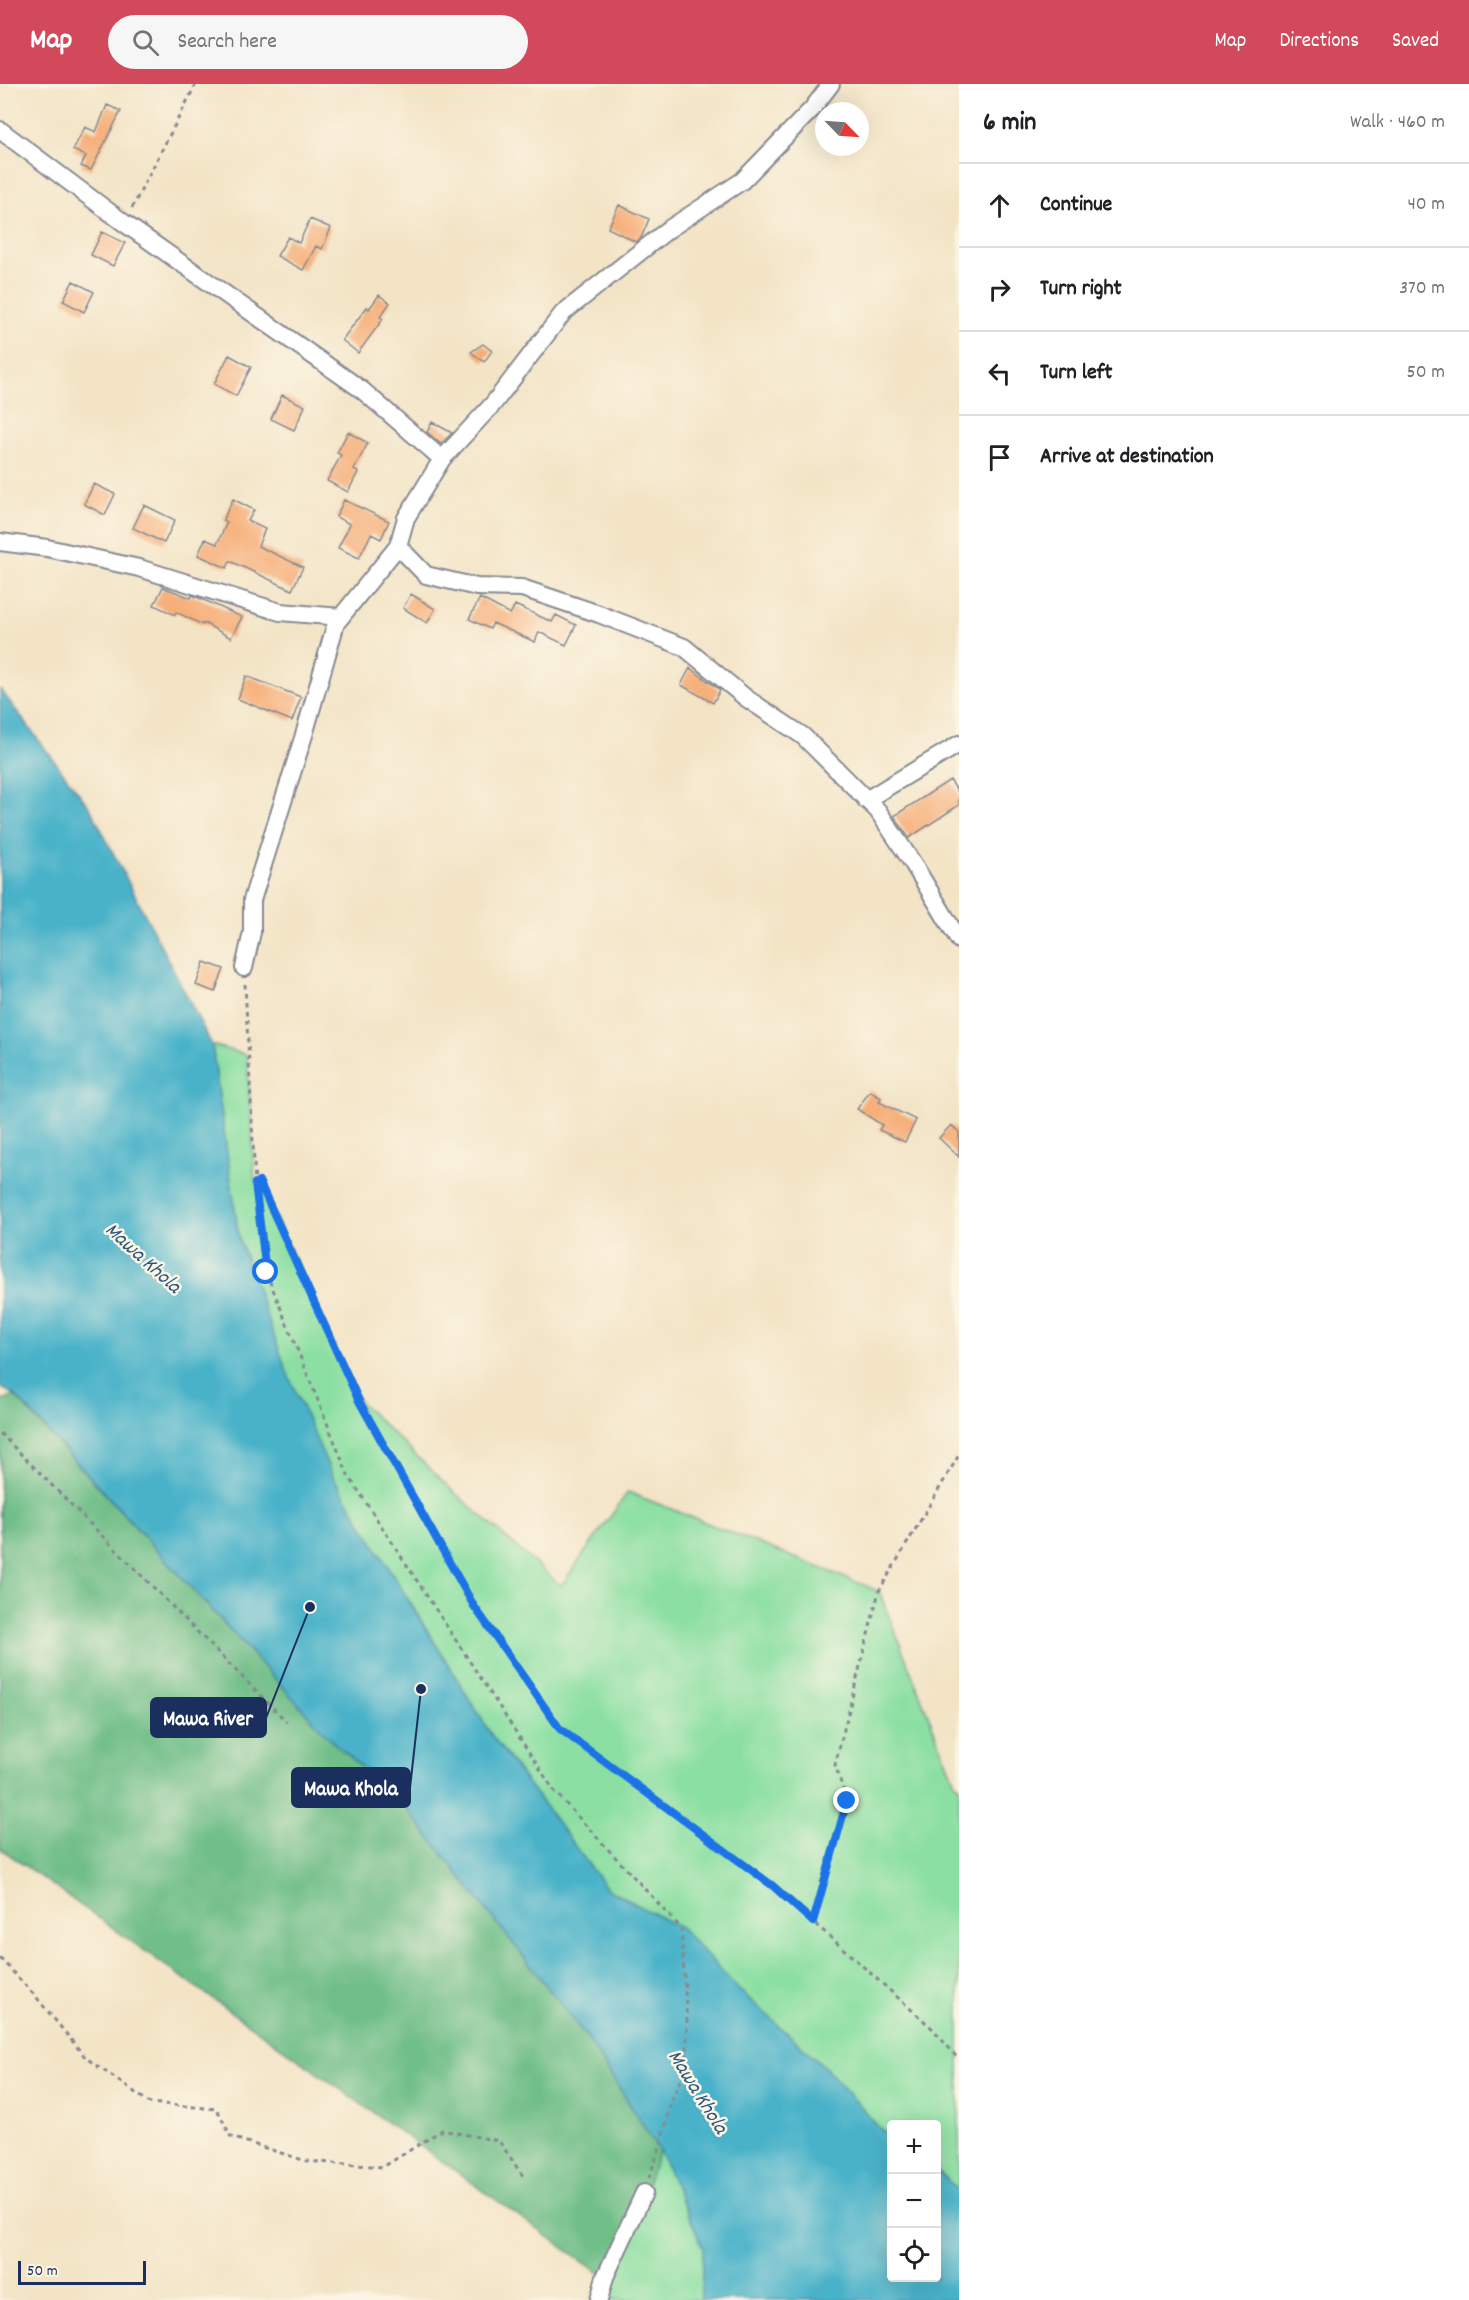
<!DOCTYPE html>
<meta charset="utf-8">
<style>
body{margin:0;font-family:Dekko,sans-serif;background:#f6f6f6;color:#202124}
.controls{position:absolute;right:18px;bottom:18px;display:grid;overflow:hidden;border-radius:6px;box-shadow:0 6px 24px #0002}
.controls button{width:54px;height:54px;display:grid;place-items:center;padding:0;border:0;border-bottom:2px solid #e0e0e0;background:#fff;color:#202124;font:30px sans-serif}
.compass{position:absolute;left:815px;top:18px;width:54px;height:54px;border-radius:50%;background:#fff;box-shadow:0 6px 24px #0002;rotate:115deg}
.scale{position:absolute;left:18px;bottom:15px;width:128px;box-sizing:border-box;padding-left:6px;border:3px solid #1b2f5e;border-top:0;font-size:16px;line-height:21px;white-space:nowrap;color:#1b2f5e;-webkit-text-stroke:4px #fcf5e5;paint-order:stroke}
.stop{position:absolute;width:18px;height:18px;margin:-14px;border:4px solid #1a73e8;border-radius:50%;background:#fff}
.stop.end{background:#1a73e8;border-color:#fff;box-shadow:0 2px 6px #0008}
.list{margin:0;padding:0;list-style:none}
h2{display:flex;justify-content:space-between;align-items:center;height:78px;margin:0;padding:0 24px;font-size:26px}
h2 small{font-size:20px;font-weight:400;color:#757577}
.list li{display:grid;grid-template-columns:39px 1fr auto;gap:18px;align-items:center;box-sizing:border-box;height:84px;padding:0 24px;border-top:2px solid #e0e0e0}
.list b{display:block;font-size:22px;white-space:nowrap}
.list em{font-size:20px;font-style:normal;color:#757577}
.icon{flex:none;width:33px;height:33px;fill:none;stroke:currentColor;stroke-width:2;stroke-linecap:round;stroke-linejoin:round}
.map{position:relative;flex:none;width:959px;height:2216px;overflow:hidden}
header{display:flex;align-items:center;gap:36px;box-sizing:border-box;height:84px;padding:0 30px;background:#d1495b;color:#fff}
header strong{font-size:28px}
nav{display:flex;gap:33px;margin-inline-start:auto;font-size:21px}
.search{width:420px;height:54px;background:#f6f6f6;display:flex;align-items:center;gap:15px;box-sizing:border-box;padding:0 21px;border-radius:33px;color:#757577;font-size:22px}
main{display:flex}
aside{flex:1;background:#fff}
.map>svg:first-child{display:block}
.green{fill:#8bdfa2;stroke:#538780;stroke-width:1.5}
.forest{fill:#70be88;stroke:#467673;stroke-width:1.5}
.water{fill:#4ab2c9;stroke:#327094;stroke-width:1.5}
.building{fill:#f6af79}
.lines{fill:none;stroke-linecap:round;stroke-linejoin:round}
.minor-casing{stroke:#878a92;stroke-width:20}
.path{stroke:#878a92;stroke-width:3;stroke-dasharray:4.5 4.5;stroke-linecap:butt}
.minor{stroke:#fff;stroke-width:16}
.route{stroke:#1a73e8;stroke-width:8}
.labels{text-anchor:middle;stroke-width:5;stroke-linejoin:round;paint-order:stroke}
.water-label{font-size:21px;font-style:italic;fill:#29567e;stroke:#fcf5e5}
.leader{fill:none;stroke:#1b2f5e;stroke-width:2}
.callout-dot{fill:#1b2f5e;stroke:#fcf5e5;stroke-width:2}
.callout{fill:#1b2f5e;stroke:#1b2f5e;stroke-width:2}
.callout-label{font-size:21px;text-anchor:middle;font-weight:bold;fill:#fff}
</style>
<header>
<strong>Map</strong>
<div class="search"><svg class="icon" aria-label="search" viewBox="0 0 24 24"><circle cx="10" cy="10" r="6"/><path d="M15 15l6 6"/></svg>Search here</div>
<nav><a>Map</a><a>Directions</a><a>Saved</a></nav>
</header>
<main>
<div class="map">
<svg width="959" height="2216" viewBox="0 0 959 2216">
<rect width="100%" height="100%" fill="#fcf5e5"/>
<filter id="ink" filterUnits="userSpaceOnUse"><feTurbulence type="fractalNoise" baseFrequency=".0167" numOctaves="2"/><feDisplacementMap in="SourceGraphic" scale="12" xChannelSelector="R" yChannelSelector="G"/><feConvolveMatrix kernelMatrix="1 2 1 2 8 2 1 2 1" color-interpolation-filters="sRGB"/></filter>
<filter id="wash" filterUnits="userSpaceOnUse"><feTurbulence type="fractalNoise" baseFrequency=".008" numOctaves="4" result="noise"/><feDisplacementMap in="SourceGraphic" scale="24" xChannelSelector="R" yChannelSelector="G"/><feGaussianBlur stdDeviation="1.35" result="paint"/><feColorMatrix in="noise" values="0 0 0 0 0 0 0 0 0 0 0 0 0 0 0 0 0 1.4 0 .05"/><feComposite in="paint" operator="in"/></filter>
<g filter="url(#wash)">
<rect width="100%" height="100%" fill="#f3e4c6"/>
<path class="green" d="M212 961 247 971 255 1098 259 1097 359 1317 456 1410 561 1502 628 1408 879 1507 955 1699 959 1702V2107L937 2087 936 2040H892L891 2053 882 2047 828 1986 737 1904 681 1844 607 1805 492 1652 333 1393 287 1289 239 1155Z
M659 2066 703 2163 701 2216H601Z"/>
<path class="forest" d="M14 1311 334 1659 398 1713 586 1952 659 2066 644 2109 605 2193 0 1764V1318Z"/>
<path class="water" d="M0 605 90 724 212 961 239 1155 287 1288 333 1393 492 1652 607 1805 681 1844 737 1904 828 1986 882 2047 891 2053 892 2194H936L937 2087 959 2107V2216H701L703 2163 659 2066 586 1952 398 1713 334 1659 15 1311 0 1303Z"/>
<g id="blocks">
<path class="building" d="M107 21 121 27 91 86 81 82 86 72 73 66 85 43 96 48Z
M619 121 649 135 641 154 636 158 608 144Z
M310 135 331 144 322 165 316 162 303 186 277 172 288 153 299 159Z
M102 148 125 159 113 182 91 171Z
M73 197 94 208 84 228 63 217Z
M379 211 390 219 380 233 383 235 358 269 342 256 367 223 369 225Z
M483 260 492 267 484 278 471 268Z
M229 271 251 283 236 312 214 300Z
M282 311 305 322 294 346 271 335Z
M432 338 452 349 441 360 427 348Z
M348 348 368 359 354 385 358 388 348 408 327 397 341 371 337 369Z
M94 400 115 410 105 431 84 420Z
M233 415 254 426 248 437 265 445 258 462 303 483 292 506 230 477 227 484 198 471 205 455 217 460 227 438 223 436Z
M344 416 389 437 381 455 371 450 359 474 338 464 350 440 336 433Z
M144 421 175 436 164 459 133 444Z
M163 503 191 514 192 511 197 513 242 533 231 554 204 539 203 541 176 528 175 531 154 521Z
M411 510 435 525 427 539 403 524Z
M480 514 510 530 515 521 552 538 556 531 576 541 566 561 539 548 535 558 493 539 490 545 469 535Z
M690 584 720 606 713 619 681 601Z
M246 592 301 613 292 637 238 615Z
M950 696 959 709V721L909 754 894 732Z
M204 878 224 885 215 908 196 901Z
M870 1007 881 1014 879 1018 916 1036 905 1058 879 1046 882 1041 857 1025Z
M951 1041 959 1048V1073L939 1054Z"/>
</g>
</g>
<g filter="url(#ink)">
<use href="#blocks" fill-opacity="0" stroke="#878a92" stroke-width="1.5"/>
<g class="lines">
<g class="minor-casing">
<path id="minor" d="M831 0 812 25 742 97 669 145 563 229 493 320 442 375 406 434 398 462 426 491 477 503 522 504 599 530 684 563 746 614 803 652 878 727 914 781 959 856
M0 46 124 139 362 306 442 375
M0 458 47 464 139 484 280 528 341 533
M866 716 959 660
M244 884 252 848V816L304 651 336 539 398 462
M599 2216 605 2193 644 2109"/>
</g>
<path class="path" d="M132 124 196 0
M245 900 255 1099 259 1097 359 1317 474 1522 560 1645 773 1802 933 1945 959 1976
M255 1099 266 1188 348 1391 555 1708 681 1844 687 1938V1982L671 2018 659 2066 649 2094
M0 1349 287 1638
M813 1838 847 1717 835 1681 879 1507 959 1371
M0 1874 37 1914 86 1974 150 2019 217 2025 231 2053 306 2077 383 2083 442 2046 499 2057 525 2095"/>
<use href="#minor" class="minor"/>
</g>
</g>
<g class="lines" filter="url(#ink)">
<path class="route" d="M266 1188 255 1099 259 1097 359 1317 474 1522 560 1645 773 1802 813 1838 847 1717"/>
</g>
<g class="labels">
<g class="water-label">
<text transform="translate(144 1173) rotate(42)" y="7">Mawa Khola</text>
<text transform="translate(699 2007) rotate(58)" y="7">Mawa Khola</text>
</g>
</g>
<path class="leader" d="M310 1523L266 1634M421 1605L410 1704"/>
<g class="callout-dot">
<circle cx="310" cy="1523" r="6"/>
<circle cx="421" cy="1605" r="6"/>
</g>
<g class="callout">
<rect x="151" y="1614" width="115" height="39" rx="6"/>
<rect x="292" y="1684" width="118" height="39" rx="6"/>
</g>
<g class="callout-label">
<text x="208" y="1641">Mawa River</text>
<text x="351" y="1711">Mawa Khola</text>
</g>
</svg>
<div class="controls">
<button>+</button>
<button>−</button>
<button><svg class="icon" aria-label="locate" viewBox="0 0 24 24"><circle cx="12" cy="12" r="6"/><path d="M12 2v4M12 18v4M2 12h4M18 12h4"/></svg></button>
</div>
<svg class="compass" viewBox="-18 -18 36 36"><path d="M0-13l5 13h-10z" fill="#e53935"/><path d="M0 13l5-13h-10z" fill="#757577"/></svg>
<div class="scale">50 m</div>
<div class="stop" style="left:266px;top:1188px"></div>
<div class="stop end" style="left:847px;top:1717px"></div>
</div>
<aside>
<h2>6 min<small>Walk · 460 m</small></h2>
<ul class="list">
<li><svg class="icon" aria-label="ahead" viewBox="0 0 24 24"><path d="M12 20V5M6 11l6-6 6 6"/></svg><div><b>Continue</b></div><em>40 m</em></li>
<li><svg class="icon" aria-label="right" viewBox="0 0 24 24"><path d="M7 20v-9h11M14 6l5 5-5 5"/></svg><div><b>Turn right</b></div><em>370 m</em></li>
<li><svg class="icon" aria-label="left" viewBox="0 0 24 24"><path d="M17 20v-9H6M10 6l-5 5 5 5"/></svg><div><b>Turn left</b></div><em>50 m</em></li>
<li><svg class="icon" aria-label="arrive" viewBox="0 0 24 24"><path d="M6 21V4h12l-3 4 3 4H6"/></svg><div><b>Arrive at destination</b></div></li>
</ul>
</aside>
</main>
